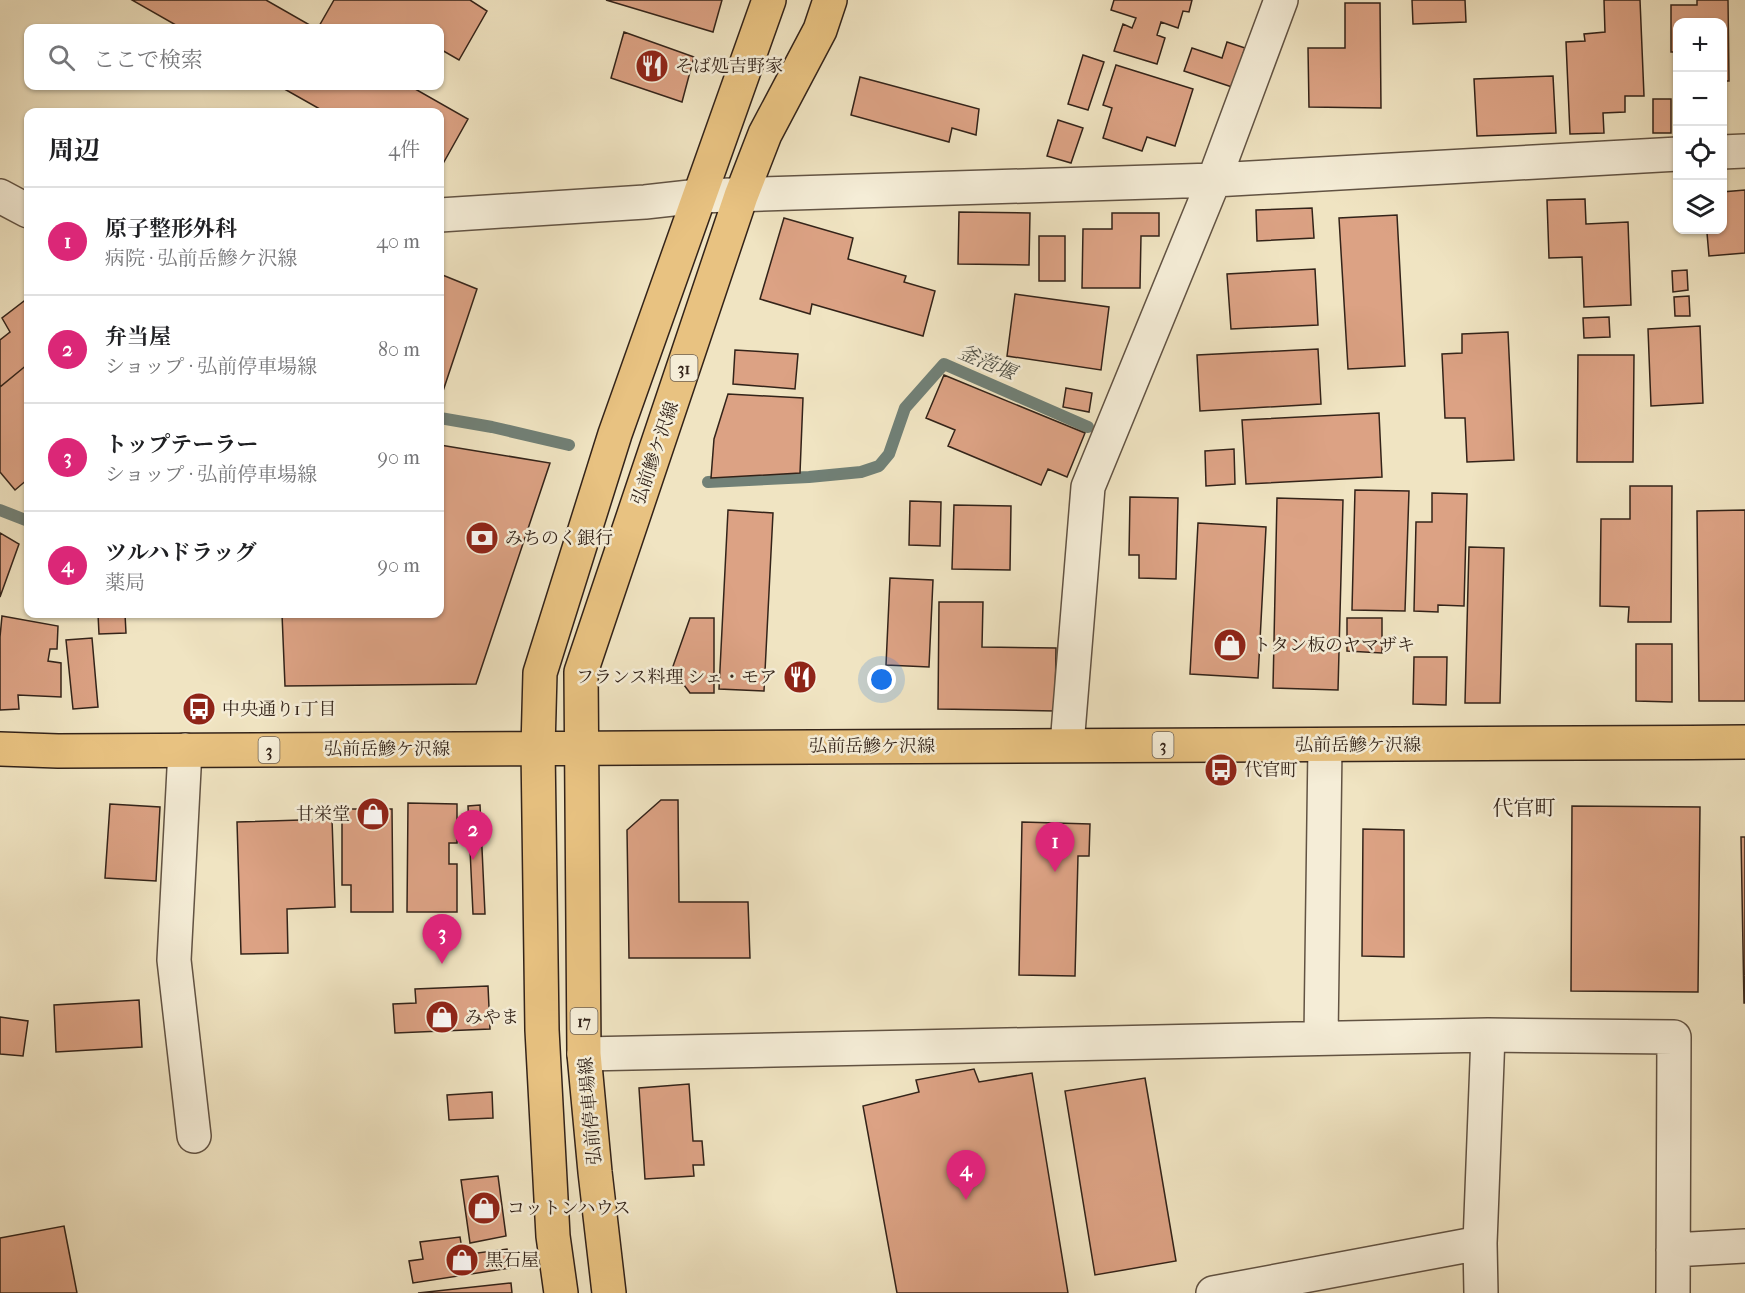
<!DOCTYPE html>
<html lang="ja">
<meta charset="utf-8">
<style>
body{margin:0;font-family:"IM FELL French Canon","Noto Serif JP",serif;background:#f6f6f6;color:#202124}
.controls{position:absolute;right:18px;top:18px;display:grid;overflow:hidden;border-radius:12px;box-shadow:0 2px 4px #0004}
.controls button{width:54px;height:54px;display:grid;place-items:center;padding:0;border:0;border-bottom:2px solid #e0e0e0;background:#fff;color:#202124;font:30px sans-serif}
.you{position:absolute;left:882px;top:680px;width:21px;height:21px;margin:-15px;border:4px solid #fff;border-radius:50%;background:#1a73e8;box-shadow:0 0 0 9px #1a73e833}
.badge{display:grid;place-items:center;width:39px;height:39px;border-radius:50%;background:#db2777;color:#fff;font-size:20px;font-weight:700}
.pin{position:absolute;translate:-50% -50px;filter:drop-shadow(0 2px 3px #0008)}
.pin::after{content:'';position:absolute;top:32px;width:21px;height:18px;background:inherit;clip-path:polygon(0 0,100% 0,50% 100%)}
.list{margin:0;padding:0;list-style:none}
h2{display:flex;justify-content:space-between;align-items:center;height:78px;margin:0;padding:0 24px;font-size:26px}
h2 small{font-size:20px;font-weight:400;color:#757577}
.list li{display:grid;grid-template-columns:39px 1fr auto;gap:18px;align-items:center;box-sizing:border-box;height:108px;padding:0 24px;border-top:2px solid #e0e0e0}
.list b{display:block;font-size:22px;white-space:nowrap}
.list p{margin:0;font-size:20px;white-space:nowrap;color:#757577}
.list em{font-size:20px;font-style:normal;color:#757577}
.icon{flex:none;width:33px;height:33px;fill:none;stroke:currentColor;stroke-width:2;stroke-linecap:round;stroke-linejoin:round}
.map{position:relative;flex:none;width:1745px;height:1293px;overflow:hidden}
.search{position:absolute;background:#fff;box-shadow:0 2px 4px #0004;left:24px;top:24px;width:420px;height:66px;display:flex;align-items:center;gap:15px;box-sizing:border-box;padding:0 21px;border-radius:12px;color:#757577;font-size:22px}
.panel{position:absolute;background:#fff;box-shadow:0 2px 4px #0004;left:24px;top:108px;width:420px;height:510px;border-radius:12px}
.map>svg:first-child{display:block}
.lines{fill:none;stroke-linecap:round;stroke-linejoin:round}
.stream{stroke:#718076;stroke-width:12}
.building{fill:#dca284;stroke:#332319;stroke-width:1.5}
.minor-casing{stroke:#625343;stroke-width:36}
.primary-casing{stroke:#332319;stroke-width:36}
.minor{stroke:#f5edd7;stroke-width:33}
.primary{stroke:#e8c281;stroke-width:33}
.labels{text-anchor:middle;stroke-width:5;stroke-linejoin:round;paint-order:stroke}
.shield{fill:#f5edd7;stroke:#6d6052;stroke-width:1.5}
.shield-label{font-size:16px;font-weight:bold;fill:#332319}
.poi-label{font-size:18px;fill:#332319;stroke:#f5edd7;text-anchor:start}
.street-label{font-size:18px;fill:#332319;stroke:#f5edd7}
.water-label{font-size:20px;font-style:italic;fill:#525248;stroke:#f5edd7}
.quarter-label{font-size:21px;fill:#332319;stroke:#f5edd7}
</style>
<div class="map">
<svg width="1745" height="1293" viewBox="0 0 1745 1293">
<rect width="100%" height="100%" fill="#f0e4c2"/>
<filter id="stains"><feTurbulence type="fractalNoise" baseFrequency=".00333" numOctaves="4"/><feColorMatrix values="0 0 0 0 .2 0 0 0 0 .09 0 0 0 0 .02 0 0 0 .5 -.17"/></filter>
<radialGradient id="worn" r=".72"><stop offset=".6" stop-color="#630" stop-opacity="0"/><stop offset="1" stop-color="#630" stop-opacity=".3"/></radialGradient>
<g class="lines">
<path class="stream" d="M440 418 492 427 569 445
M708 482 809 477 861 472 879 466 889 454 905 408 944 364 1088 427
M0 510 28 521"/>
</g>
<path class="building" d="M132 0H266L315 28H181Z
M334 0H470L487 11 459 60 440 49V28H318Z
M606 0H722L713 32Z
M1114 0H1192L1189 12 1183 11 1178 28 1161 22 1157 35 1165 38 1157 64 1114 51 1123 24 1132 28 1136 18 1111 10Z
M1412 0H1465L1466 22 1413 24Z
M1604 0H1640L1644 96H1625V112L1603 113 1604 133 1570 134 1566 42 1585 41 1584 34 1605 32Z
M1697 0H1728L1729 81H1722V22H1678V52H1671V5H1697Z
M1345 3H1380L1381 108 1309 107 1308 48H1345Z
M624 32 694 57 682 102 611 78Z
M1227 42 1245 48 1232 87 1184 71 1192 48 1222 58Z
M1083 55 1104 62 1088 110 1068 104Z
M1116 65 1193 89 1175 146 1147 137 1142 151 1103 138 1112 108 1103 105Z
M1553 76 1556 133 1477 136 1474 79Z
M860 77 979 109 976 135 952 128 949 142 851 115Z
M279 86H410L468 119 440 169V112H325Z
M1653 99H1671V133H1653Z
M1058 120 1083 128 1071 163 1047 156Z
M1745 190V253L1709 256 1707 233H1715L1714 230H1722V192Z
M1585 199 1586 224 1628 222 1631 305 1584 307 1582 257 1549 258 1547 200Z
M1312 208 1314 238 1257 241 1256 210Z
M959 212 1030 213 1029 265 958 264Z
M1112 213H1159V236H1141L1140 288H1082L1083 229H1112Z
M1397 215 1405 366 1348 369 1339 218Z
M784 218 853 238 848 259 906 276 904 282 935 291 923 336 812 304 810 314 760 299Z
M1039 236H1065V281H1039Z
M1315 269 1318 325 1231 329 1227 274Z
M1687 270 1688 290 1673 292 1672 271Z
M440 274 477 289 441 397 440 396Z
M1015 294 1109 307 1101 370 1007 356Z
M1689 296 1690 316H1675L1674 297Z
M28 298V364L0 387V340L10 332 2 318Z
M1609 317 1610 337 1584 338 1583 318Z
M1700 326 1703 403 1651 406 1648 329Z
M1508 332 1514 460 1467 462 1465 418H1445L1442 354 1462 353V334Z
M1318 349 1321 404 1200 411 1197 355Z
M735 350 798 354 795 389 733 384Z
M1578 355H1634L1633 462H1577Z
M28 364V479L15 490 0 472V387Z
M944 375 1085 433 1067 477 1048 469 1041 485 948 446 955 430 926 418Z
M1066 388 1092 393 1089 412 1063 407Z
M728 394 803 398 800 473 711 478 714 439Z
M1379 413 1382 477 1246 484 1242 420Z
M440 445 550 463 476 684 285 686 282 614H440Z
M1234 449 1235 484 1206 486 1205 451Z
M1630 486H1672L1671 622H1628L1629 607 1600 606 1601 519H1630Z
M1355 490 1409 491 1405 611 1352 610Z
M1432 493 1467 494 1464 606 1438 605V612L1414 611 1416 522H1432Z
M1130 497 1178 498 1176 579 1139 578V555H1129Z
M1277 498 1343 500 1338 690 1273 688Z
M910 501 941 502 940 546 909 545Z
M954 505 1011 506 1010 570 952 569Z
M728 510 773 513 764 691 719 689Z
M1745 510V701H1699L1697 511Z
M1198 523 1266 527 1258 678 1190 674Z
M0 533 19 544 0 597Z
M1469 547 1504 548 1500 703H1465Z
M890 578 933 580 929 667 886 665Z
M939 602H983L982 647 1056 648 1055 711 938 709Z
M98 614H125L126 633 99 634Z
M2 616 58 626 57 649H50L48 661 61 663V697L18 695 19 709 0 710V637Z
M690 618H714V693H690L672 669Z
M1347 618H1382V653L1347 651Z
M92 638 98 707 73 709 66 640Z
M1636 644H1672V702L1636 701Z
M1414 657H1447L1446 705 1413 704Z
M661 800H678L679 902H748L750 958H629L627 830Z
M408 803 457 804V843H449V864H457V912H407Z
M110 804 160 807 156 881 105 878Z
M480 805 485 914H473L468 806Z
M1572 806 1700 807 1698 992 1571 991Z
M342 809H392L393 912H351V885H342Z
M332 819 335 907 287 909 288 953 241 954 237 822Z
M1022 822 1090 824 1089 856H1078L1075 976 1019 975Z
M1363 829 1404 830V957L1362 956Z
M1741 837H1745V1003H1744Z
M488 986 490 1029 395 1033 393 1004 416 1003 415 989Z
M139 1000 142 1047 56 1052 54 1005Z
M0 1017 28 1021 23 1056 0 1054Z
M974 1069 979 1082 1032 1073 1068 1293H897L863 1106 919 1092 916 1080Z
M1145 1078 1176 1261 1095 1275 1065 1091Z
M689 1084 693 1141H702L704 1165H693L694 1176 645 1179 639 1088Z
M492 1092 493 1118 449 1120 447 1095Z
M498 1176 506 1236 470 1243 461 1180Z
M64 1226 77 1293H0V1238Z
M460 1237 463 1255 507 1249 510 1268 413 1283 409 1261 423 1259 420 1242Z
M511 1283 512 1293H418Z"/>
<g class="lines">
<g class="minor-casing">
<path id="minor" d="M1722 152 1745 151
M0 196 28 211
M440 215 645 202 699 196 1214 180 1678 154
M1067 745 1088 487 1214 180 1281 0
M185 750 174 960 194 1136
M1321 1038 1325 746
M584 1054 1488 1035
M1673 1250 1745 1246
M1213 1293 1480 1243
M1481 1293 1480 1243 1488 1035 1674 1037 1673 1293"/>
</g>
<g class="primary-casing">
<path id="primary" d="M0 749 58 751C621 748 1183 747 1745 742
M561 1293 553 1236 542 1030 538 748 540 673 615 434 769 0
M609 1293 595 1172 584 1054 581 672 741 196 765 134 820 30 830 0"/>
</g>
<use href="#minor" class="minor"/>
<use href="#primary" class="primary"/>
</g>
<defs>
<g id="restaurant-disc" transform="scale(1.725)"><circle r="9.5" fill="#8f2418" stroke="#f5edd7"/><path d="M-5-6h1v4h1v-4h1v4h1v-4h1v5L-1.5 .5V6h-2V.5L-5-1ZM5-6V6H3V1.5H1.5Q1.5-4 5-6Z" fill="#fff"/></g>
<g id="bank-disc" transform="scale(1.725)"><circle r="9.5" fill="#8f2418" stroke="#f5edd7"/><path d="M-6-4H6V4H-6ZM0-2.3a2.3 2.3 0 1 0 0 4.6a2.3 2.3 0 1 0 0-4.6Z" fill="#fff"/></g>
<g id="shop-disc" transform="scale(1.725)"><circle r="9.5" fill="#8f2418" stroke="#f5edd7"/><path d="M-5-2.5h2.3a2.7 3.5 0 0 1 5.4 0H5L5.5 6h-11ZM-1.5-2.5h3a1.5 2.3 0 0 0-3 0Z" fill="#fff"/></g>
<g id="bus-disc" transform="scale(1.725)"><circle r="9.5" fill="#8f2418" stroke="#f5edd7"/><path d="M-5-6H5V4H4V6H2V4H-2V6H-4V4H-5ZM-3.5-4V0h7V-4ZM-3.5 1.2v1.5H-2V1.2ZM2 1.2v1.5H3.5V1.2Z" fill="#fff"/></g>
</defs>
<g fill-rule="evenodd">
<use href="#restaurant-disc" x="652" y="66"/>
<use href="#bank-disc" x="482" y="538"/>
<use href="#shop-disc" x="1230" y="645"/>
<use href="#restaurant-disc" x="800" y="677"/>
<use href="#bus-disc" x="199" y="709"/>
<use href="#bus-disc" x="1221" y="770"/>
<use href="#shop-disc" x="373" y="814"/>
<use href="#shop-disc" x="442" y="1017"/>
<use href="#shop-disc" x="484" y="1208"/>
<use href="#shop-disc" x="462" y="1260"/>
</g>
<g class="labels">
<g class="shield">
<rect x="670.5" y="355" width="27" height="26" rx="4.5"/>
<rect x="1152.5" y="732" width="21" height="26" rx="4.5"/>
<rect x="258.5" y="737" width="21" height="26" rx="4.5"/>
<rect x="570.5" y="1008" width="27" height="26" rx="4.5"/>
</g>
<g class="shield-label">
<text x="684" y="374">31</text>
<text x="1163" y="751">3</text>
<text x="269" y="756">3</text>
<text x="584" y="1027">17</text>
</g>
<g class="poi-label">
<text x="675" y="72">そば処吉野家</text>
<text x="505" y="544">みちのく銀行</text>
<text x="1253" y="651">トタン板のヤマザキ</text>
<text x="777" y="683" text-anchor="end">フランス料理 シェ・モア</text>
<text x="222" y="715">中央通り1丁目</text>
<text x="1244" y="776">代官町</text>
<text x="350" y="820" text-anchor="end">甘栄堂</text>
<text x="465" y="1023">みやま</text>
<text x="507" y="1214">コットンハウス</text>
<text x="485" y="1266">黒石屋</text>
</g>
<g class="street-label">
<text transform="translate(655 453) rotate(-71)" y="6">弘前鰺ケ沢線</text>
<text x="1358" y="751">弘前岳鰺ケ沢線</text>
<text x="872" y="752">弘前岳鰺ケ沢線</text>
<text x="387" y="755">弘前岳鰺ケ沢線</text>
<text transform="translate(590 1111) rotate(-95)" y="6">弘前停車場線</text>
</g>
<g class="water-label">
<text transform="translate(987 362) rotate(23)" y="7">釜萢堰</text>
</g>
<g class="quarter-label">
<text x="1524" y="815">代官町</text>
</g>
</g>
<rect width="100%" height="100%" filter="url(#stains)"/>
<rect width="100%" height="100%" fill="url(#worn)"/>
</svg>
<div class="controls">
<button>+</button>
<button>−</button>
<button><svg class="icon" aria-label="locate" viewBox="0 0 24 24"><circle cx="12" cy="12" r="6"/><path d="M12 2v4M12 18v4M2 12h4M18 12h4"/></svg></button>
<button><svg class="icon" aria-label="layers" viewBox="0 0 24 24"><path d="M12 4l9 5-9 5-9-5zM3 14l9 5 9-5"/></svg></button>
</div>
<div class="you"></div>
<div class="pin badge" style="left:1055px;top:872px">1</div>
<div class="pin badge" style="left:473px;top:860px">2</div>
<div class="pin badge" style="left:442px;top:964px">3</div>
<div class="pin badge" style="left:966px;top:1200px">4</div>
<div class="search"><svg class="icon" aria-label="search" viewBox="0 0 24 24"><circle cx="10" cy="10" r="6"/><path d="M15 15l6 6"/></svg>ここで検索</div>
<section class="panel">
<h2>周辺<small>4件</small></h2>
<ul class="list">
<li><span class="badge">1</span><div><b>原子整形外科</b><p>病院 · 弘前岳鰺ケ沢線</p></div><em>40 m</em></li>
<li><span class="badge">2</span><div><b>弁当屋</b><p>ショップ · 弘前停車場線</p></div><em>80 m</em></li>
<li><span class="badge">3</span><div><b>トップテーラー</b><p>ショップ · 弘前停車場線</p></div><em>90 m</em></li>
<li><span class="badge">4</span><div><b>ツルハドラッグ</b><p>薬局</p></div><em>90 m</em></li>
</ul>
</section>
</div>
